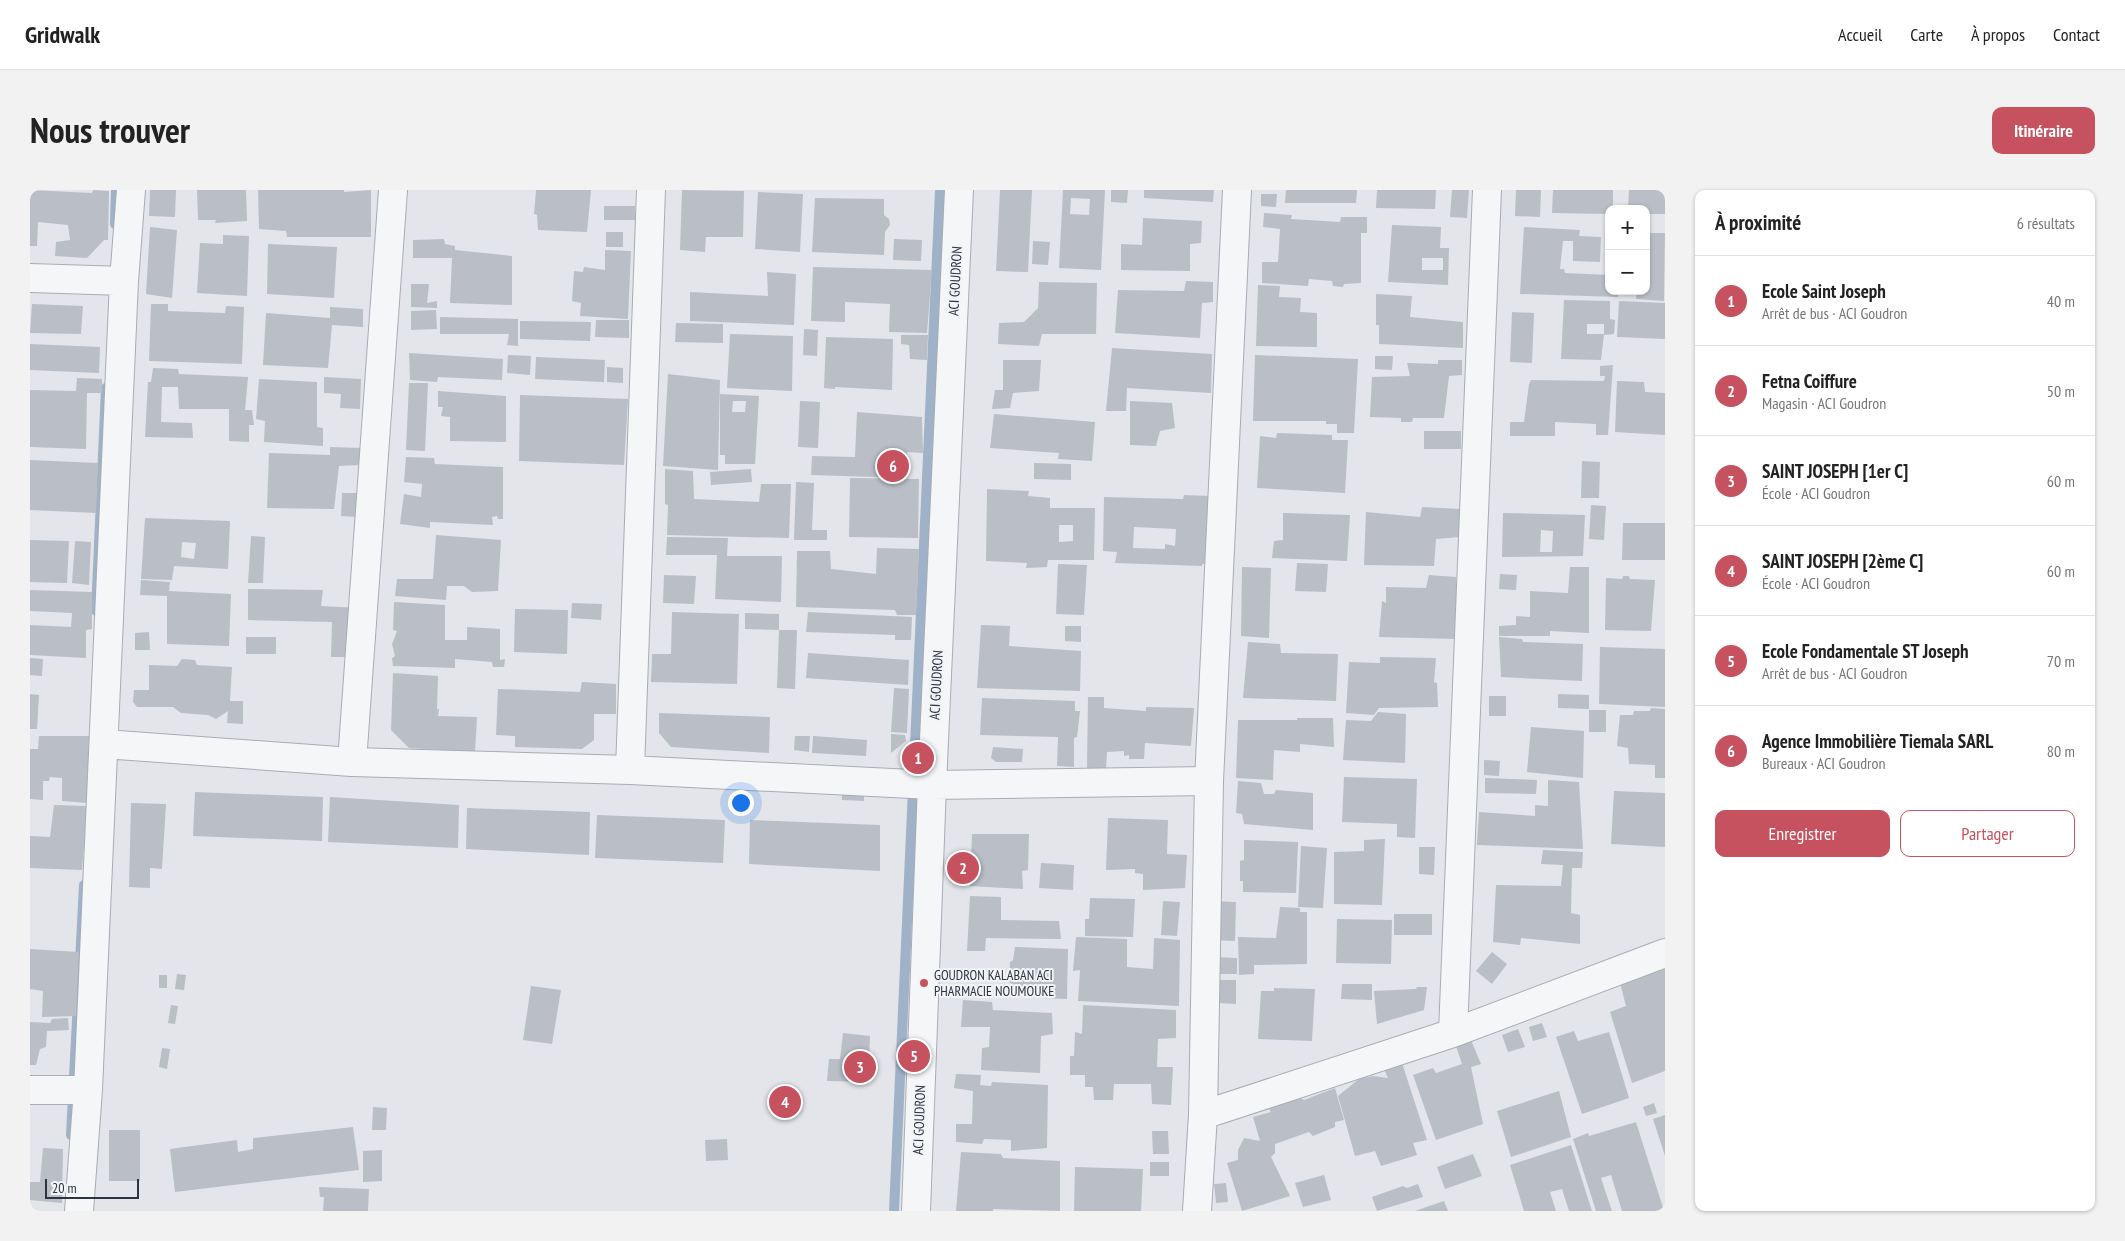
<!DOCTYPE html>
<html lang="fr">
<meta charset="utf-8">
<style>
body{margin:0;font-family:"PT Sans Narrow",sans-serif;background:#f2f2f2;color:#222}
.controls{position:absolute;right:15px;top:15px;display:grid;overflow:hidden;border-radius:10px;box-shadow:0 1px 4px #0004}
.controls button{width:45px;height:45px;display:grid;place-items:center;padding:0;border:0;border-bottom:1px solid #e0e0e0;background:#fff;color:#222;font:25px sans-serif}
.scale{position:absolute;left:15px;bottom:12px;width:94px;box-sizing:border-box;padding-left:5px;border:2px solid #2c3341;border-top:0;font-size:14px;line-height:18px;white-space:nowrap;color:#2c3341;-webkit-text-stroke:4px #f2f4f7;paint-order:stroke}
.you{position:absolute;left:710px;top:612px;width:18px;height:18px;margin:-12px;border:4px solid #fff;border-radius:50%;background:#1a73e8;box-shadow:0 0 0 8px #1a73e833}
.badge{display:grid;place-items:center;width:32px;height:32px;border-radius:50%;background:#c6515f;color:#fff;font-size:16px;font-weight:700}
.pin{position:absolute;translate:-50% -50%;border:2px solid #fff;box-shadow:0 1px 5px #0006}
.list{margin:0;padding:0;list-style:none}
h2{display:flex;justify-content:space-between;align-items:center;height:65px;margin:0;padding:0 20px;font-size:21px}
h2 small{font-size:16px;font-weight:400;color:#767676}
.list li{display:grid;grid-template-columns:32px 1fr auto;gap:15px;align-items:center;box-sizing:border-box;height:90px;padding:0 20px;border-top:1px solid #e0e0e0}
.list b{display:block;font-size:19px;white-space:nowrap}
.list p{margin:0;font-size:16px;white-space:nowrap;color:#767676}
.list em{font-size:16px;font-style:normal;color:#767676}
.actions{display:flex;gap:10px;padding:15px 20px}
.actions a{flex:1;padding:11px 0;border:1px solid #c6515f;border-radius:10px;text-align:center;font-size:18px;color:#c6515f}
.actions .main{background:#c6515f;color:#fff}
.map{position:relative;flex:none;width:1635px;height:1021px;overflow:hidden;border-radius:10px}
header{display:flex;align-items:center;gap:30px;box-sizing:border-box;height:70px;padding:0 25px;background:#fff;border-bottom:1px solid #e0e0e0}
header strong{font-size:24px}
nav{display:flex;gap:28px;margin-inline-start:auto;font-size:18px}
.intro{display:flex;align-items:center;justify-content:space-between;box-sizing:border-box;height:120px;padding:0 30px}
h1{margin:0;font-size:35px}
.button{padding:12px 22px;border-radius:10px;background:#c6515f;color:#fff;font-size:18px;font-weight:700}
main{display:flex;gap:30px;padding:0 30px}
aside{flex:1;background:#fff;border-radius:10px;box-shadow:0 1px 4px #0004}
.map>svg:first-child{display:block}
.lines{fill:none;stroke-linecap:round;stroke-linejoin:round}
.stream{stroke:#a0b2c7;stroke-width:10}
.building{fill:#babec6;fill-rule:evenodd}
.minor-casing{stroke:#a8acb4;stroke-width:30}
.minor{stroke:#f5f6f8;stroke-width:28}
.poi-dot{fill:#c6515f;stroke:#f2f4f7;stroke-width:2}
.labels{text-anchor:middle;stroke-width:4;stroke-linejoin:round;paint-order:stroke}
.street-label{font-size:14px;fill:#2c3341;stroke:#f2f4f7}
.poi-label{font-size:14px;fill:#2c3341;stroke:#f2f4f7;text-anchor:start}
</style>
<header>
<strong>Gridwalk</strong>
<nav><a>Accueil</a><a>Carte</a><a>À propos</a><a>Contact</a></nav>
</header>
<div class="intro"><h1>Nous trouver</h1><a class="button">Itinéraire</a></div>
<main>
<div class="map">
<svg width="1635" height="1021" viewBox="0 0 1635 1021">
<rect width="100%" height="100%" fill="#e3e5ea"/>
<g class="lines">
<path class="stream" d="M85 34 86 0
M66 421 76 198
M41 945 54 695
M864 1021 910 0"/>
</g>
<path class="building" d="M0 0 62 3 63 0 79 1 78 50H74L57 68 25 66 26 52 40 50 38 35 8 32 7 56H0Z
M120 0H146L145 27 119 26Z
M167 0H216L217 31 185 33 186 30H168Z
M228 0H314V2L341 0V47H257L256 41 229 39Z
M506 0H561L557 42 508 40 507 25 504 24Z
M652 0 714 1 713 47H676L675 62 650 60Z
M970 0H1002L998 82 966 81Z
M1033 0H1075L1071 80 1029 78ZM1041 8 1060 9 1059 25 1040 24Z
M1081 0H1098L1097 13 1081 12Z
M1114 0H1184L1183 12 1114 8Z
M1256 0H1327L1326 13H1255Z
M1347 0H1406L1405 19 1346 18Z
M1422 0H1439L1437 28 1420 27Z
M1486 0H1511L1510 27 1485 26Z
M1523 0H1583V19H1579V24L1522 23Z
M1599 0H1635V24H1616V19H1598Z
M728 2 773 4 770 62 725 59Z
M1231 4H1247L1246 17 1231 16Z
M785 8 854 9V25L859 29 860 35 855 42 854 65 782 62Z
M574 16H605V30H574Z
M1234 23 1262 25 1261 29 1310 32 1311 27H1337V43H1331V93L1314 94 1313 97 1303 96 1302 91 1279 89 1278 96 1232 93V72H1248L1250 39 1233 37Z
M1113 28 1172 31 1171 53 1160 54V81L1091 80V54L1112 55Z
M1362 35 1411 37 1410 58H1419L1418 95 1358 92ZM1392 68H1413V80H1392Z
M120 37 147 40 142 108 116 104Z
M1494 37 1550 40 1549 46 1571 47 1570 72 1543 71V51H1533L1530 79H1534L1535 83 1579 85V101H1588V107L1490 104Z
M576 42H593V57H576Z
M1616 43H1635L1634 111 1606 109 1607 101H1616Z
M193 45 219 46 217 106 167 103 170 53 193 54Z
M414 49 415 54 425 56V60L482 66V115L420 113 422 68H383V50Z
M864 49 892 50 891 71 863 70Z
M1003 51 1020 52 1018 75 1002 74Z
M238 54 307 57 304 108 237 104Z
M575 60 601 61 598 129 550 126 551 113 542 111 544 81 553 82 554 77 575 80Z
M783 77 902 80 897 143 859 142 860 114 815 112V132L781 131Z
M737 82 766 84 764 135 660 131V102L738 106Z
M1156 91 1183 92V112L1172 113 1170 148 1085 143 1088 100 1154 101Z
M1009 92 1067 93 1066 144H1012L1009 156 968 154 969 133 994 132 1008 118Z
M381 94H399L397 113 407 111V118L381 117Z
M1228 95 1250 96 1249 107 1271 108 1270 122 1287 123V157L1226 156Z
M1346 104 1382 106 1380 127 1433 132V158L1349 154V135H1346Z
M1534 110 1580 111V129L1585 130 1584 144 1574 145V134H1557V144H1574L1571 170 1531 169Z
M1589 111 1635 113V149L1587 147Z
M2 114 53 116 51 144 0 143Z
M121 114H138V121L195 123 196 116 214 117 212 174 119 171Z
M300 117 333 119V137L302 135 298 178 233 175 236 123 300 128Z
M406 120 407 139 381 140V121Z
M1482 122 1504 123 1502 173 1480 172Z
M410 127 488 129V156L477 155 479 144H410Z
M566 130H599V148L565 147Z
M490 131 561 132 560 151 490 149Z
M646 133 693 134V153L645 152Z
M774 139 788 140 787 166 773 165Z
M700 144 763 146 762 201 697 198Z
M871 145H898L897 170 880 169 879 155 871 154Z
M796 147 863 149 862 200 805 197V199L794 198Z
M0 154 70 157 69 183 0 180Z
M1082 158 1182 164 1181 203 1097 198 1096 221H1076Z
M379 163 473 169 472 190 408 187 407 192 380 190Z
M478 165 501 166 500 185 477 183Z
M1225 165 1328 169 1324 243H1307V234H1296V231H1223Z
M1345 166H1363L1362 180 1345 179Z
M506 167 575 170 574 192 505 189Z
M973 170H1011L1009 201 983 203 980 218 962 219 965 200H973Z
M1408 170H1432V185L1419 186 1414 228H1383L1382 232H1371V228L1340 227 1342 187 1380 186 1377 173 1408 174Z
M1583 175 1578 245H1566V234L1525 232V246H1480V232H1494L1499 194 1501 190 1574 191 1575 186H1570V176Z
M577 177 593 178V193L577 192Z
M123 178 148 179 149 184 218 187 215 220H222L224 235H219V252L199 251V219H149L148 197H132L131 232 162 233 163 248 115 247 118 192H121Z
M638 184 690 190 688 280 633 276Z
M294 187 331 189 330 219 310 218 311 204 294 203Z
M47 188 72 189V203H57L56 259 0 257V200L46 201Z
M229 189 287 192V237L293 238V256L234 252 235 231 226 229Z
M1587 191 1614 192 1615 202 1635 203V245L1585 242Z
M379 193H398L395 261 376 260Z
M408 201 476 206V252L420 251V227L411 226 413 217H408Z
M690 204 729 206 725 274H695V265H690ZM703 211H716L715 222H702Z
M490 205 598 209 594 275 489 271Z
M770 211 790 212 788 258 768 257Z
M1100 211 1142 213 1145 238 1130 241 1126 256 1100 255Z
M827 222 892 227 893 263 877 262V288L781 285 782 266 825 267Z
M964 224 1065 232 1062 271 1028 269 1029 263 960 258Z
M1394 241H1431V259H1394Z
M1247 243 1302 245V250H1318L1315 303 1227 298 1230 246 1246 248Z
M300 257 332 258 330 275 309 276 304 319 237 318 239 263 300 265Z
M376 267 404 268 405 274 473 277V329H468L467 326 462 327 463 335 400 332V338L370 334 374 304 391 307 392 294 374 292Z
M0 270 68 273 66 323 0 320Z
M1552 271 1570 272 1569 308H1551Z
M1004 273 1041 274V290L1004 289Z
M635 279 663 281 664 309 729 312 731 294H761L759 348 637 345 638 315 635 314Z
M721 279 722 292 681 295 680 282Z
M820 288 889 289 888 348 819 347Z
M766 292 784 293 782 340H797V350H764Z
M957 299 999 301 998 306 1020 308V318H1065L1064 370H1018L1017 377 996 378 997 373 956 371ZM1029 335H1043V351L1029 352Z
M312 303H327L326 327 311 326Z
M1154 305 1179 306 1178 374H1172V376L1085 373 1087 362 1073 361 1074 307 1153 309ZM1104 337 1146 339 1145 356 1135 354V359L1103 358Z
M1561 315 1576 316 1574 350 1559 349Z
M1392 317 1431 319 1430 347 1406 349 1404 376 1334 375 1336 322 1390 327Z
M1253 323 1320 325 1317 371 1242 368 1244 351 1253 350Z
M1473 323 1555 325 1553 366 1472 367ZM1511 340 1523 341 1522 362H1510Z
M115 328 200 331 198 379 144 376 142 390 111 389ZM152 352 166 353 164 369 151 367Z
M1593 333H1635V370H1592Z
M406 345 471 350 468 401 442 402 434 396H417L416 410 365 406 367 389H403Z
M221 346 235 347 233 393H218Z
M637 347 698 348 697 366H752L751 412 685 409 687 365H636Z
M0 350 39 351 37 393 0 392Z
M45 351 61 352 59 395 42 393Z
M847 358 889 359 886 425H867L865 420 766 417 767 361H800L801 379 846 384Z
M1267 373 1298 374 1296 402 1265 401Z
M1028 374 1057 375 1054 425 1026 424Z
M1212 377 1241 378 1239 448 1211 446Z
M1540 377H1559V443L1520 441V446H1469V436L1486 435V426L1500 427V401L1538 403Z
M1470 384 1487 385 1486 400 1469 399Z
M634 385 666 386 664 414 633 413Z
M1399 385 1426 387V449L1349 447 1352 411 1356 413V397L1396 398Z
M1593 386H1599L1600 389 1625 390 1621 441 1575 440 1576 388 1592 389Z
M111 390 140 392 139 401 201 404 199 456 137 454V406L110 405Z
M218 399 293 400 291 416 330 418 328 467H301L302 432 218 430Z
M0 400 62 402V439L56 440V468L0 465V435L41 437 42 423 0 421Z
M364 412 415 415V450H437V437L470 439V470L475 469 474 477H463L462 472 425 469V478L363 476 362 468 365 466 362 454 367 441 363 440Z
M542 413 572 414 571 430 541 428Z
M485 419 538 420 537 464 484 462Z
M642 422 709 424 707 494 621 492 622 464H641Z
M778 422 882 427 881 450H865V445L776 442Z
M715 423 749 424V440L715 439Z
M951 435 980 436 979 456 1051 461 1050 501 947 498Z
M1035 436H1051V452L1035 451Z
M749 440H767L765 499 747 498Z
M119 442 120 460H105V443Z
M216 447H246V464H216Z
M1469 447 1492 449 1493 452 1553 454 1552 491 1471 487Z
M1218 452 1250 454 1251 463 1308 464 1306 511 1213 508Z
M1570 457 1635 459V517L1569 514Z
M778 463 879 470 878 495 776 488Z
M1350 467 1406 468 1404 492 1407 493 1408 517 1349 518 1344 525 1316 523 1319 472 1350 473Z
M0 468 13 469 12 486 0 485Z
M152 469 165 470 167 475 202 477 200 511H213V534L197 533 198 521 186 529 178 525 151 523 143 517H107L103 512 104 500H119V475L147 476Z
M363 483 408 486 407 519H409L408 526 447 527 445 562 379 558 361 540Z
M552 492 586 494V524H564V550L552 559 485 557V546L466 545 468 499 550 502Z
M864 498 879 499 877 543 861 542Z
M0 504 9 505 7 539H0Z
M1528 504 1559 505V519L1528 518Z
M1459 506H1476V526H1459Z
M1058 507H1074V518L1116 521V517L1164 518 1161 556 1115 553 1114 569H1099V565L1094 566V561L1077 562 1076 579 1057 578Z
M952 508 1045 511V521H1050L1047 547 1044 548V577L1027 576 1028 547 950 545Z
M1621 518 1635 519V588H1625V575L1599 574 1598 558 1587 556 1590 525H1603L1604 521H1620Z
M1559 520H1576V542H1559Z
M1348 522 1376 524 1375 573 1313 570 1316 530 1341 531Z
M629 523 740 527 739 563 641 557 629 543Z
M1267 528H1303L1304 557 1270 554V562L1244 560 1243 590 1206 588 1208 530H1267Z
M1501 537 1554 541 1553 588 1497 582Z
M861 544 875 545 876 551 861 563Z
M9 546H59L57 613 32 611V588L20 587 19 591H13V610L0 609V559H8Z
M765 546H780L779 562 764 560Z
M783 546 837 550 836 566 782 563Z
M963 557 993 559 992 572H966L961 568Z
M1454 570 1470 571 1469 586 1454 585Z
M1314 587 1387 589 1385 648 1367 647V634L1312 632Z
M1455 588 1507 590 1506 604 1455 603Z
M1518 590 1549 592 1553 659 1447 655 1449 622 1505 626V615L1518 616Z
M1208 591 1231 593 1234 604H1244L1246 600 1283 603V640L1214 634 1212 624 1206 623Z
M812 598 834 600V611L812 610Z
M1584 601 1635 603V657L1581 654Z
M165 602 293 607 292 651 163 646Z
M300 607 429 615 428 658 298 652Z
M101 613 136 614 132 679 120 678V698L99 697Z
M24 615 57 616 52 680 0 678V646L20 647Z
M437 618 560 622 559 665 436 659Z
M567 625 695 630 693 673 565 668Z
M1078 628 1138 630 1137 664 1157 665 1155 698 1113 700V684L1105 683V679L1076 680Z
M720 630 850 635V681L719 674Z
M942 644H999L998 680 992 681 993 699 940 696Z
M1355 649 1352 715 1304 714V662L1334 661V650Z
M1214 650 1268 652 1266 703 1213 702V691H1210V671L1214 670Z
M1271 656 1297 658 1293 718 1268 717Z
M1389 657H1405L1404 685 1389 684Z
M1513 660 1553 662 1552 678H1542L1541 723 1550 725V754L1491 748 1490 755 1463 752 1466 695 1531 696 1533 675 1511 674Z
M1011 673 1044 675 1043 700 1009 698Z
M940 706 971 707V730L1029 731 1031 749 956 748 955 761H937Z
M1060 708 1105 709 1103 747 1055 746V729H1059Z
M1133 711 1150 712 1147 746 1131 745Z
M1180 711 1206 712 1205 751 1179 750Z
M1250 717 1270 718V722H1277V774L1224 775V784L1209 785 1208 747 1246 748Z
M1364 724H1402V745H1364Z
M1307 729 1362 730 1361 774 1306 773Z
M1046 747 1097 749V777L1123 779 1124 748 1150 750 1149 816 1048 811 1050 780 1043 781Z
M985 757 1038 759 1037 809 1013 808 1012 804 983 805 982 794 979 792 980 772 983 770Z
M0 759 49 762 46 826 12 827 13 801 0 799Z
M1462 762 1477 774 1462 794 1446 781Z
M1184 767 1207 768V784H1184Z
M1635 776V881L1602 893 1580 822 1596 816 1589 789Z
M147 784 156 785 154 800 145 799Z
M129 785H137V798H129Z
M1189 790H1206V814L1188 813Z
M1312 794H1342V810L1311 809Z
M501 796 531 800 522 854 493 850Z
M1387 797H1397L1394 820 1347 834 1344 801 1386 799Z
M1244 798 1285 799 1282 851 1228 849 1231 801H1244Z
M933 810 962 812 963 820 1022 823 1023 844 1011 846 1010 883 951 880 952 858 959 857 960 837H931Z
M141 815 148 816 145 834 138 833Z
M1053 815 1146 820V848L1128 849 1127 877H1143L1141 915 1122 914 1121 894H1084L1083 910H1064L1063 897H1055V885H1040V866H1044L1045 842 1052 844Z
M38 828 39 840 17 841 16 857 10 859 6 875H0V832L20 833 22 829Z
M1512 833 1517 847 1503 851 1499 837Z
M1488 839 1495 857 1478 862 1472 845Z
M1544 841 1548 851 1579 842 1599 908 1552 924 1526 847Z
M813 843 840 846 838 892 797 891 799 869H810Z
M1441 850 1451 874 1441 877 1453 934 1406 950 1383 885 1403 878 1406 883 1432 874 1426 856Z
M132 858 140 859 137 879 129 877Z
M1372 873 1397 950 1383 953 1387 965 1351 976 1345 961 1325 966 1308 906 1329 889 1343 886 1358 888 1354 879Z
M926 884 951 885 950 895 961 896 962 892 1018 895 1017 958 981 961V950L954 949 952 954 926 952V934H942L943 901 924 898Z
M1305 898 1314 930 1305 932V937L1283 946 1279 942 1245 954V963L1241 967 1260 1006 1212 1021 1197 973 1208 970V960L1214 948 1230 951 1223 927 1241 922 1238 917 1269 907 1274 910Z
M1529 901 1541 947 1481 967 1467 921Z
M1624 913 1627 923 1616 926 1613 917Z
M343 917 357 918 356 940H342Z
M1635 925V966L1623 929Z
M1606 932 1634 1021H1592L1581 985 1571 988 1582 1021H1566L1543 949 1558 943 1559 946Z
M323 937 329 980 145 1002 140 959 207 950 208 962 223 959V948Z
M79 940H110V991H79Z
M1122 941H1138L1139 964H1123Z
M697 949 698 970 676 971 675 950Z
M1541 955 1562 1021H1539L1532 999 1520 1002 1526 1021H1494L1480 975Z
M13 958 33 959 32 1013 0 1010V992H10Z
M352 960V991L333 992V961Z
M931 962 971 964 973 968 1030 971V1021L963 1019V1021H926Z
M1443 964 1452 986 1415 999 1407 977Z
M1120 972H1139V986H1120Z
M1045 977 1113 979 1111 1021H1044Z
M1294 985 1301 1010 1273 1017 1265 993Z
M1196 993 1198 1012 1186 1013 1184 994Z
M1388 994 1393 1007 1347 1021 1342 1007 1373 996 1377 998Z
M289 997 339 999 338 1021H293L294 1007H290Z
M1414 1011 1418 1021H1385Z"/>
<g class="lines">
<g class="minor-casing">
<path id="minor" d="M0 88 94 91
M74 554 322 572 600 580 902 595 1179 591
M322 572 363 0
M600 580 621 0
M1423 843 1457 0
M0 900H58
M1173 925 1423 843 1635 763
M49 1021 58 900 94 91 101 0
M886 1021 902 595 929 0
M1167 1021 1173 925 1179 591 1207 0"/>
</g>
<use href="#minor" class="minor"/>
</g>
<circle class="poi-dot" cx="894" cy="793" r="5"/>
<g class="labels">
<g class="street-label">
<text transform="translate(925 91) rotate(-87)" y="5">ACI GOUDRON</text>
<text transform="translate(906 495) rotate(-87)" y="5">ACI GOUDRON</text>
<text transform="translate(889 930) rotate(-88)" y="5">ACI GOUDRON</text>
</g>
<g class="poi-label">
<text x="904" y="790">GOUDRON KALABAN ACI<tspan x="904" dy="16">PHARMACIE NOUMOUKE</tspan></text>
</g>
</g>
</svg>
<div class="controls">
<button>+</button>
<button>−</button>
</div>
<div class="scale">20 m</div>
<div class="you"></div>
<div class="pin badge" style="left:888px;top:568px">1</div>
<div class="pin badge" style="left:933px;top:678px">2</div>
<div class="pin badge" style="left:830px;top:877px">3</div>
<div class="pin badge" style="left:755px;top:912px">4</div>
<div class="pin badge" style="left:884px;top:866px">5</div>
<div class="pin badge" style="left:863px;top:276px">6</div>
</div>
<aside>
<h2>À proximité<small>6 résultats</small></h2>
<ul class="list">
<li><span class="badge">1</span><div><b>Ecole Saint Joseph</b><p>Arrêt de bus · ACI Goudron</p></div><em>40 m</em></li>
<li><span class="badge">2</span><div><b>Fetna Coiffure</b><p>Magasin · ACI Goudron</p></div><em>50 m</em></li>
<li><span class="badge">3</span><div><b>SAINT JOSEPH [1er C]</b><p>École · ACI Goudron</p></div><em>60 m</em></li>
<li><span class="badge">4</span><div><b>SAINT JOSEPH [2ème C]</b><p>École · ACI Goudron</p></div><em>60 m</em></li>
<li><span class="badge">5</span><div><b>Ecole Fondamentale ST Joseph</b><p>Arrêt de bus · ACI Goudron</p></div><em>70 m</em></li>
<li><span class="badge">6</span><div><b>Agence Immobilière Tiemala SARL</b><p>Bureaux · ACI Goudron</p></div><em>80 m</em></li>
</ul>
<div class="actions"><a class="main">Enregistrer</a><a>Partager</a></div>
</aside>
</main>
